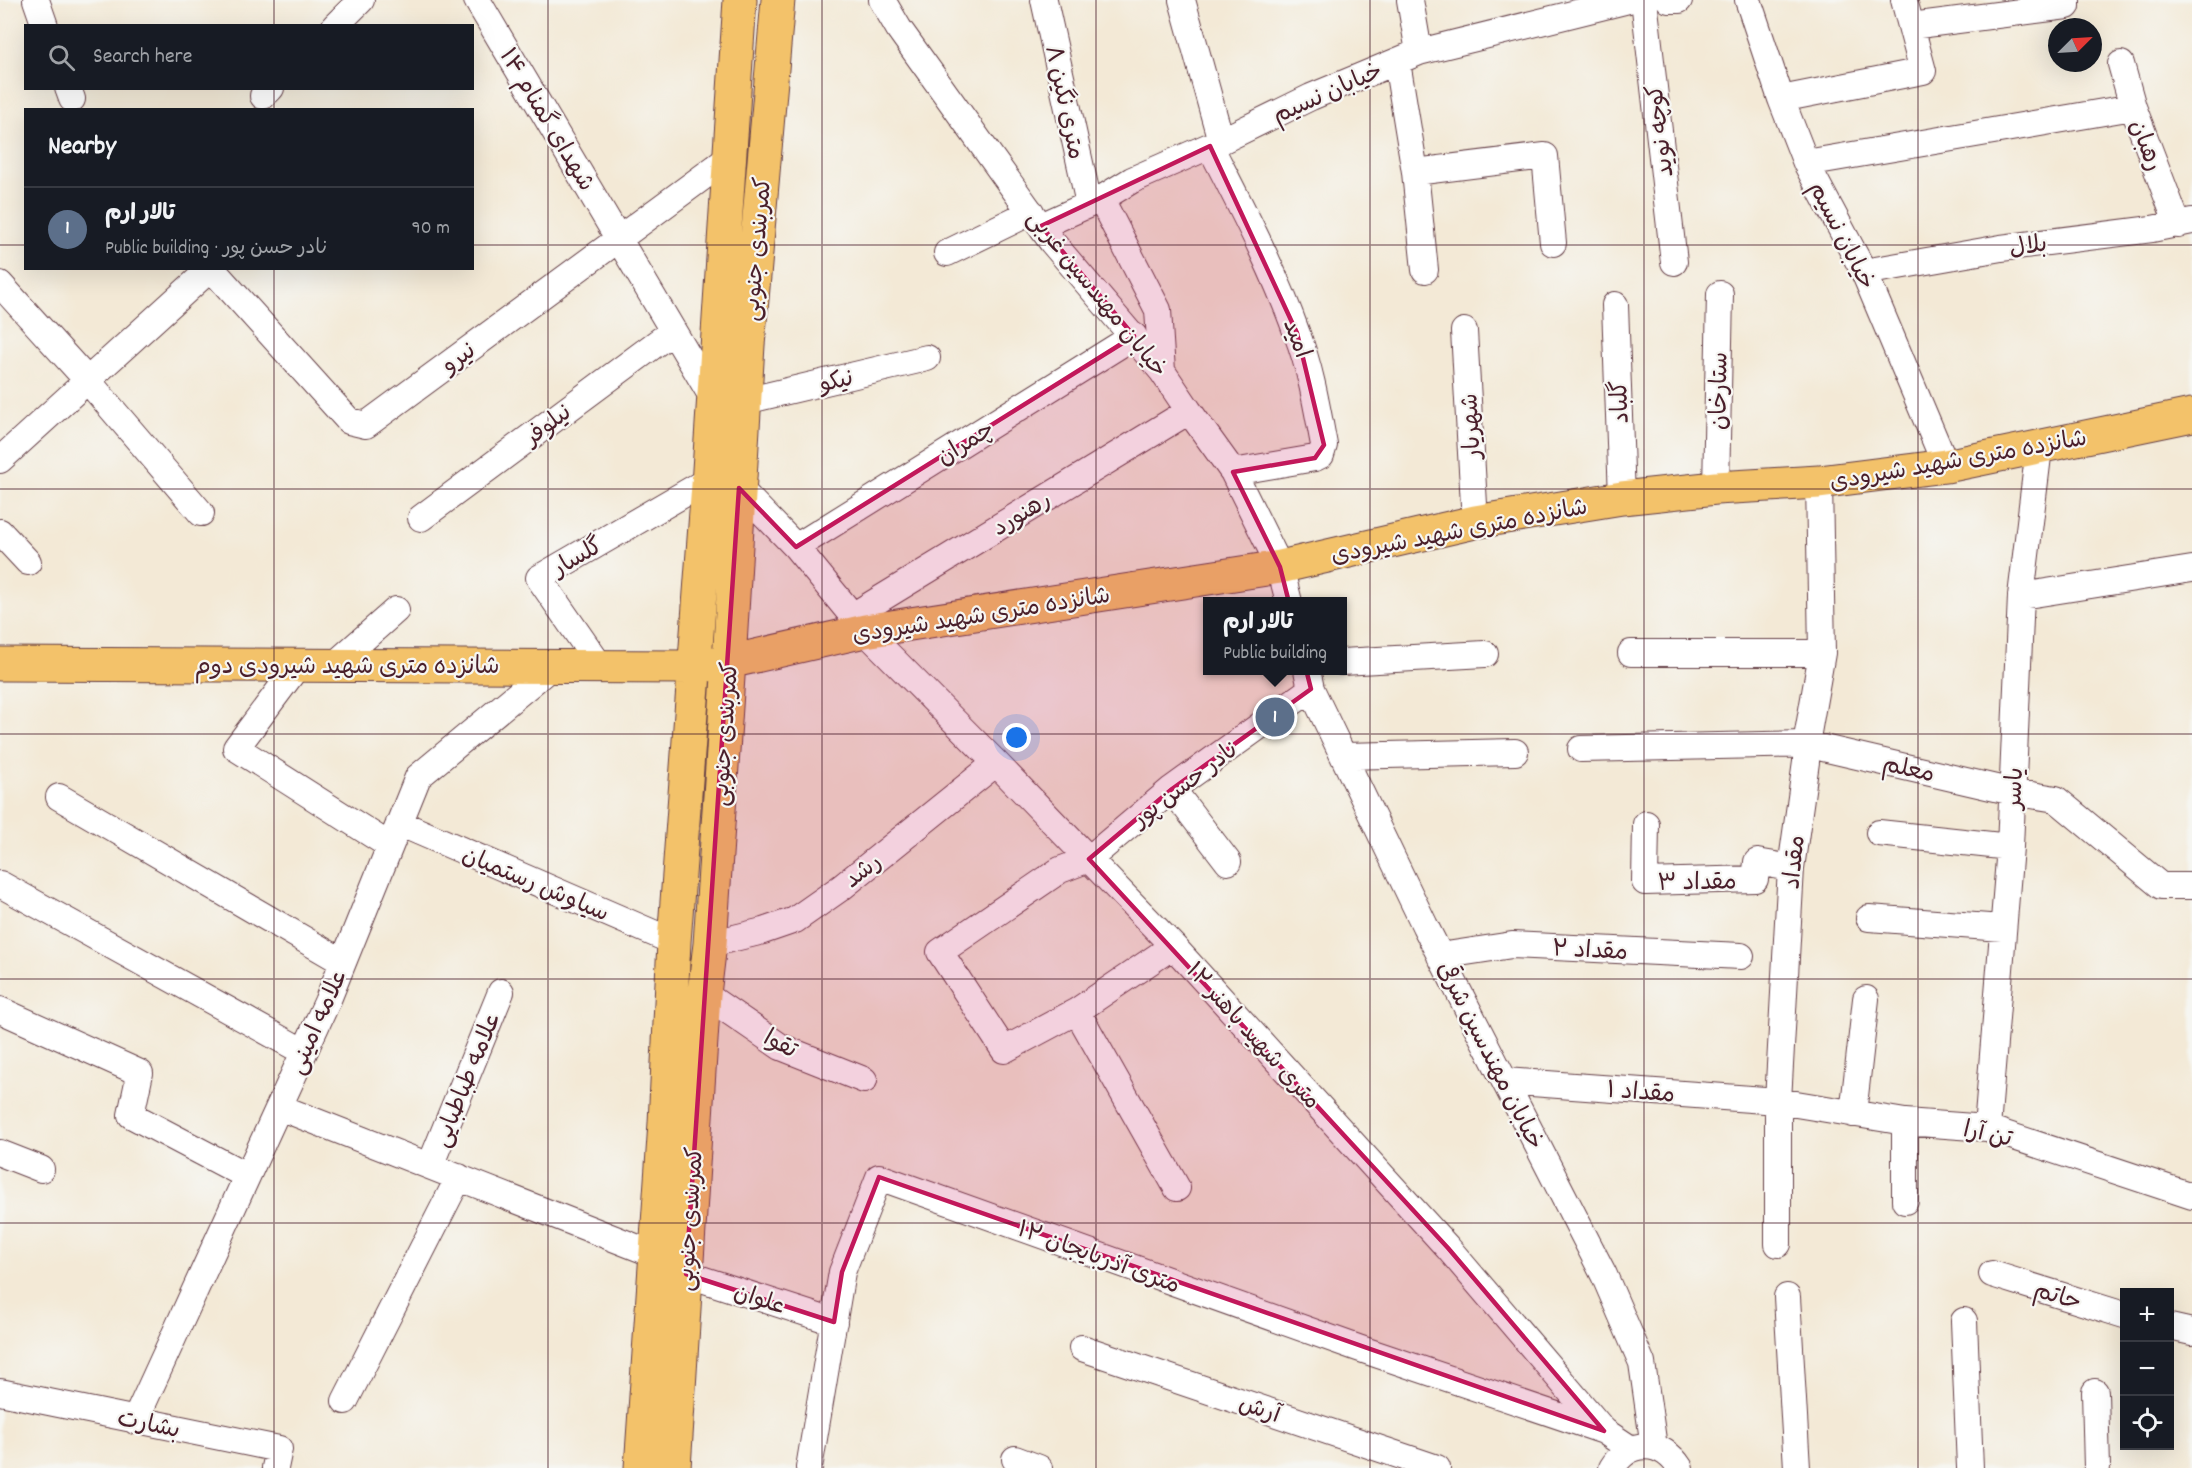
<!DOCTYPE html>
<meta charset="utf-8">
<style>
body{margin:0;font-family:Dekko,"Playpen Sans Arabic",sans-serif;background:#20242c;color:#f1f3f6}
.controls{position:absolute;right:18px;bottom:18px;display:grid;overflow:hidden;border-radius:0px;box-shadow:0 6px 24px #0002}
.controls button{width:54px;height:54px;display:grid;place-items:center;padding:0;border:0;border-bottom:2px solid #363941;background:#171b24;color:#f1f3f6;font:30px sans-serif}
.compass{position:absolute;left:2048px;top:18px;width:54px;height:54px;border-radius:50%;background:#171b24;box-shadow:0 6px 24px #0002;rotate:66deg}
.you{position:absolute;left:1017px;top:738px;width:21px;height:21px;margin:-15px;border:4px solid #fff;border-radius:50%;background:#1a73e8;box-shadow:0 0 0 9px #1a73e833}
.badge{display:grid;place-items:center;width:39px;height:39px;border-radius:50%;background:#b45309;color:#fff;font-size:20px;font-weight:700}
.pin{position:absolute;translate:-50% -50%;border:3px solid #fff;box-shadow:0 2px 6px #0006}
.popup{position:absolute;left:1203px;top:597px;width:144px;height:78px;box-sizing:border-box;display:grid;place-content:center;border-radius:0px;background:#171b24;filter:drop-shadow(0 2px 4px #0005);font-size:20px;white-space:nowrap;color:#9ea1a6}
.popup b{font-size:22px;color:#f1f3f6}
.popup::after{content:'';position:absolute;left:50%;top:100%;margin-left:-12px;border:12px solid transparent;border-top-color:#171b24}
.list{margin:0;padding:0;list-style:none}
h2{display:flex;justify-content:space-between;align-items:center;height:78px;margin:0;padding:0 24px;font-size:26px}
h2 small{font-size:20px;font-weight:400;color:#9ea1a6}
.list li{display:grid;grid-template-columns:39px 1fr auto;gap:18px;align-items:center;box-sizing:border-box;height:84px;padding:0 24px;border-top:2px solid #363941}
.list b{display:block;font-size:22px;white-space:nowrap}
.list p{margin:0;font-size:20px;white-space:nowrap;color:#9ea1a6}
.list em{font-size:20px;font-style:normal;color:#9ea1a6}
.icon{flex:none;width:33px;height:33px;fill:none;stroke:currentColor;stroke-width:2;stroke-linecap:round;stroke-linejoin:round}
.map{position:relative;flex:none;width:2192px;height:1468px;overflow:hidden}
.search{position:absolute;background:#171b24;box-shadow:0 6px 24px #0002;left:24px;top:24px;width:450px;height:66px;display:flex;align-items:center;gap:15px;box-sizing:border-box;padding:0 21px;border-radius:0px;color:#9ea1a6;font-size:22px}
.panel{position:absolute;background:#171b24;box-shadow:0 6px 24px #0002;left:24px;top:108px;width:450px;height:162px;border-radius:0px}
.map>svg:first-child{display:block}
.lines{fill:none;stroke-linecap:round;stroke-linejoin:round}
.minor-casing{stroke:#633d45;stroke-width:28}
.major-casing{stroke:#633d45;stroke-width:35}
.minor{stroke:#fff;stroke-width:26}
.major{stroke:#f3c26a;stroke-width:33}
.marked{fill:#c2185b;fill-opacity:0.2;stroke:#c2185b;stroke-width:4.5;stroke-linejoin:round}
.grid{fill:none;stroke:#4a1f2b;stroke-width:1.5;stroke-opacity:0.55}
.labels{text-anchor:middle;stroke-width:4.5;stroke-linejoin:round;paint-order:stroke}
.street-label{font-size:24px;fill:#4a1f2b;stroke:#f6f6f2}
</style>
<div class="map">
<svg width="2192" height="1468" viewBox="0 0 2192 1468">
<rect width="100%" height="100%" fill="#f6f6f2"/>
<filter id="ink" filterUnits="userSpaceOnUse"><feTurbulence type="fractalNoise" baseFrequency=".0167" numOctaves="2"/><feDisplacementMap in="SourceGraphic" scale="12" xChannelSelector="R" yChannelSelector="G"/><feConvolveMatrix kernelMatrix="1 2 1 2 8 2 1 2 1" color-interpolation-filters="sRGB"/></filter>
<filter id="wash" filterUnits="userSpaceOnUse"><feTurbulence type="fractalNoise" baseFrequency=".008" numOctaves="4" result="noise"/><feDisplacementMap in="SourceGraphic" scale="24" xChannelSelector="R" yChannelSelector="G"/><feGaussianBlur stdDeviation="1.35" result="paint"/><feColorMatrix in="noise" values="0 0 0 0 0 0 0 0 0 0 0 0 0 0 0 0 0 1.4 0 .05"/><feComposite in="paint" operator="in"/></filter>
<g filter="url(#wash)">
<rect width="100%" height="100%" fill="#f3e9d6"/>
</g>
<g filter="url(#ink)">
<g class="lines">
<g class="minor-casing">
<path id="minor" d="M36 0 45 26
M477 0 714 400
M882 0 899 29 1052 242 1162 371 1189 411 1233 472 1280 567 1289 602
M1044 0 1089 204
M1182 0 1221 141
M1410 0 1419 52
M1644 0 1674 262
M1669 0H1679
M1748 0 1781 99 1806 163 1864 272 1946 466
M335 26 361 0
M1911 26 2067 6V0
M1397 62 1415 172 1425 270
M2121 64 2133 107 2178 225
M68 88 72 99
M263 96 271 88
M1781 99 1923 71 1904 0
M1210 146C1241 207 1274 269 1297 334 1311 370 1317 408 1324 445L1321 455 1315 458 1233 472
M1806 163 2133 107
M1415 172 1545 156 1553 243
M1101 199 1158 310 1162 371
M1041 226 1101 199 1132 180 1221 141 1311 97 1419 52 1629 0
M947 253 1031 212
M211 268 349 421 366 425 730 157
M1864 272 2001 248 2152 229 2192 221
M0 284 88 381 201 513
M1615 305 1622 498
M1464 331 1475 522
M745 401 927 358
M0 460 211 268
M739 488 796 547 865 631 996 763 1173 946 1448 1248 1604 1431 1631 1449
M1716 488 1720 294
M421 518 673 331
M0 532 28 562
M796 547 1134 336
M2021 596 2192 569
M854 615 1189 411
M1631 653H1822
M1342 662 1485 654
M299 664 236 748 390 846
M334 665 396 610
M600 666 539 578 708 480
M1307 670 1311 689 1425 926 1604 1275 1642 1363 1654 1447
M1581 749 1806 744 2013 792 2056 799 2161 886H2192
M1344 756 1515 752
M1172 789 1228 862
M59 797 343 962
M399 823 674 942
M1646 824 1645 882 1755 879 1757 862 1791 868
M1879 833 2010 847
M0 884 304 1052
M1869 918 2002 928
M710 944 763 931 795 920 842 887 996 763
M1173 946 1077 1011 1004 1050 940 952 1060 870 1089 859 1172 789 1311 689
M1440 956 1512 945 1741 956
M704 994 781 1047 864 1080
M0 1010 140 1073 131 1115 247 1176
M1077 1011 1177 1188
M1505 1081 1778 1101 1905 1122 1987 1128 2192 1196
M279 1107 656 1255
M1853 1114 1866 999
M1987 1128 2010 847 2021 596 2039 448
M0 1153 41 1169
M430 1166 501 992
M1905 1201V1122
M1778 1244V1101L1791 868 1806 762V744L1822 653 1819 482
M686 1274 834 1322
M1992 1274 2124 1315
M1787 1297 1797 1468
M1964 1321 1970 1468
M2170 1327 2192 1332
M1082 1348 1437 1468
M0 1392 279 1449 275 1468
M2095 1392 2097 1468
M345 1401 459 1177
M135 1421 327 1002 418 777 552 666
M1015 1459 1039 1468
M809 1468 842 1272 879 1177 1358 1348 1604 1431
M1612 1468C1630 1438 1662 1440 1680 1468"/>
</g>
<g class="major-casing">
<path id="major" d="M0 664 694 667 729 662 865 631 1280 567 1475 522 1622 498 1716 488 1819 482 1946 466 2192 415
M641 1468 665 1123 674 942 708 485 740 0
M674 1468 695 1133 704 994 710 944 729 662 748 345 778 0"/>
</g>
<use href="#minor" class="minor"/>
<use href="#major" class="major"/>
</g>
</g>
<path class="marked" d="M1210 146 1297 333 1324 445 1315 458 1233 472 1280 567 1311 689 1172 789 1089 859 1448 1248 1604 1431 879 1177 842 1272 834 1322 686 1274 739 488 796 547 1134 336 1041 226Z"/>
<path class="grid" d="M274 0V26M548 0V1468M822 0V1468M1096 0V1468M1370 0V1468M1644 0V1468M1918 0V1468M274 88V110M0 245H26M472 245H2192M274 268V1468M0 489H2192M0 734H2192M0 979H2192M0 1223H2192"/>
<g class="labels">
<g class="street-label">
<text transform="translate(1327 92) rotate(-24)" y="8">خیابان نسیم</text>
<text transform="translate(1066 102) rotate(78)" y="8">۸ متری نگین</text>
<text transform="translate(548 119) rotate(59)" y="8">۱۴ شهدای گمنام</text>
<text transform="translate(1659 131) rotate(-97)" y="8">کوچه نوید</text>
<text transform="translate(2147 145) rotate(69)" y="8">رهبان</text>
<text transform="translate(1843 235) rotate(63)" y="8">خیابان نسیم</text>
<text transform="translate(2028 245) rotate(-8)" y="8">بلال</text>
<text transform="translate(756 249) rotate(-85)" y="8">کمربندی جنوبی</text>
<text transform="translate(1098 293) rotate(51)" y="8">خیابان مهندسین غربی</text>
<text transform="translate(1298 338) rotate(70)" y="8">امید</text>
<text transform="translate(458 357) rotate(-36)" y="8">نیرو</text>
<text transform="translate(836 380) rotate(-13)" y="8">نیکو</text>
<text transform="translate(1718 391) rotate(-89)" y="8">ستارخان</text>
<text transform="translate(1619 402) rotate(-92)" y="8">گلباد</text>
<text transform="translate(547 424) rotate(-37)" y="8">نیلوفر</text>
<text transform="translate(1470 426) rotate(-93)" y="8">شهریار</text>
<text transform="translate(965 442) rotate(-32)" y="8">چمران</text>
<text transform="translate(1958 459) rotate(-10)" y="8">شانزده متری شهید شیرودی</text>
<text transform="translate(1021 513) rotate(-31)" y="8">رهنورد</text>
<text transform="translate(1459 530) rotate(-11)" y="8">شانزده متری شهید شیرودی</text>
<text transform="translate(577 556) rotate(-30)" y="8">گلسار</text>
<text transform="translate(981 614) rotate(-9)" y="8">شانزده متری شهید شیرودی</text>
<text x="347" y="673">شانزده متری شهید شیرودی دوم</text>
<text transform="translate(724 734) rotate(-86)" y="8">کمربندی جنوبی</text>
<text transform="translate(1909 768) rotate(13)" y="8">معلم</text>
<text transform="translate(1185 783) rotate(-37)" y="8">نادر حسن پور</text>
<text transform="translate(2013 788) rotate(-87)" y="8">یاسر</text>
<text transform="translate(1793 862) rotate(-84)" y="8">مقداد</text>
<text transform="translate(862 870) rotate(-38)" y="8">رشد</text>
<text transform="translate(1697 881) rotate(-1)" y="8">مقداد ۳</text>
<text transform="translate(536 883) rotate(23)" y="8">سیاوش رستمیان</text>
<text transform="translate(1590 949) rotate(3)" y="8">مقداد ۲</text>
<text transform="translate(317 1021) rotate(-66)" y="8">علامه امینی</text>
<text transform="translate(1254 1035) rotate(48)" y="8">۱۲ متری شهید باهنر</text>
<text transform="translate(781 1043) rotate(28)" y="8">تقوا</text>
<text transform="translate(1491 1055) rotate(63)" y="8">خیابان مهندسین شرقی</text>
<text transform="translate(466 1079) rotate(-68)" y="8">علامه طباطبایی</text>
<text transform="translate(1641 1091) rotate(4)" y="8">مقداد ۱</text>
<text transform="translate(1988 1133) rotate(12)" y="8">تن آرا</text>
<text transform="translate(689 1219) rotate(-86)" y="8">کمربندی جنوبی</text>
<text transform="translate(1099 1256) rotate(20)" y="8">۱۲ متری آذربایجان</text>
<text transform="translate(2058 1295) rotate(17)" y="8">حاتم</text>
<text transform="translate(760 1298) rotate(18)" y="8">علوان</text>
<text transform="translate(1260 1408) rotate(19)" y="8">آرش</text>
<text transform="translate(149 1423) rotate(12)" y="8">بشارت</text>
</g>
</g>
</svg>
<div class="controls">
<button>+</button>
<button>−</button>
<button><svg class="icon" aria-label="locate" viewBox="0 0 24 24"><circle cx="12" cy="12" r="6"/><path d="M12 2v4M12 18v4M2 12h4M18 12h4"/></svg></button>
</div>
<svg class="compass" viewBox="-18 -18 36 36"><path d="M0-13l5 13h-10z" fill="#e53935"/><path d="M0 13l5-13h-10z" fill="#9ea1a6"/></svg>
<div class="you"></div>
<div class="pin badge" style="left:1275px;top:717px;background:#5c6f8a">1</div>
<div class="popup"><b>تالار ارم</b>Public building</div>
<div class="search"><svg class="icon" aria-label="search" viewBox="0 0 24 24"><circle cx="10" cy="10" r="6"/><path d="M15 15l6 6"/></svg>Search here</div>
<section class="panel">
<h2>Nearby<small></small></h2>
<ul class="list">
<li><span class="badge" style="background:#5c6f8a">1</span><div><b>تالار ارم</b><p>Public building · نادر حسن پور</p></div><em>90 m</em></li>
</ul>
</section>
</div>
